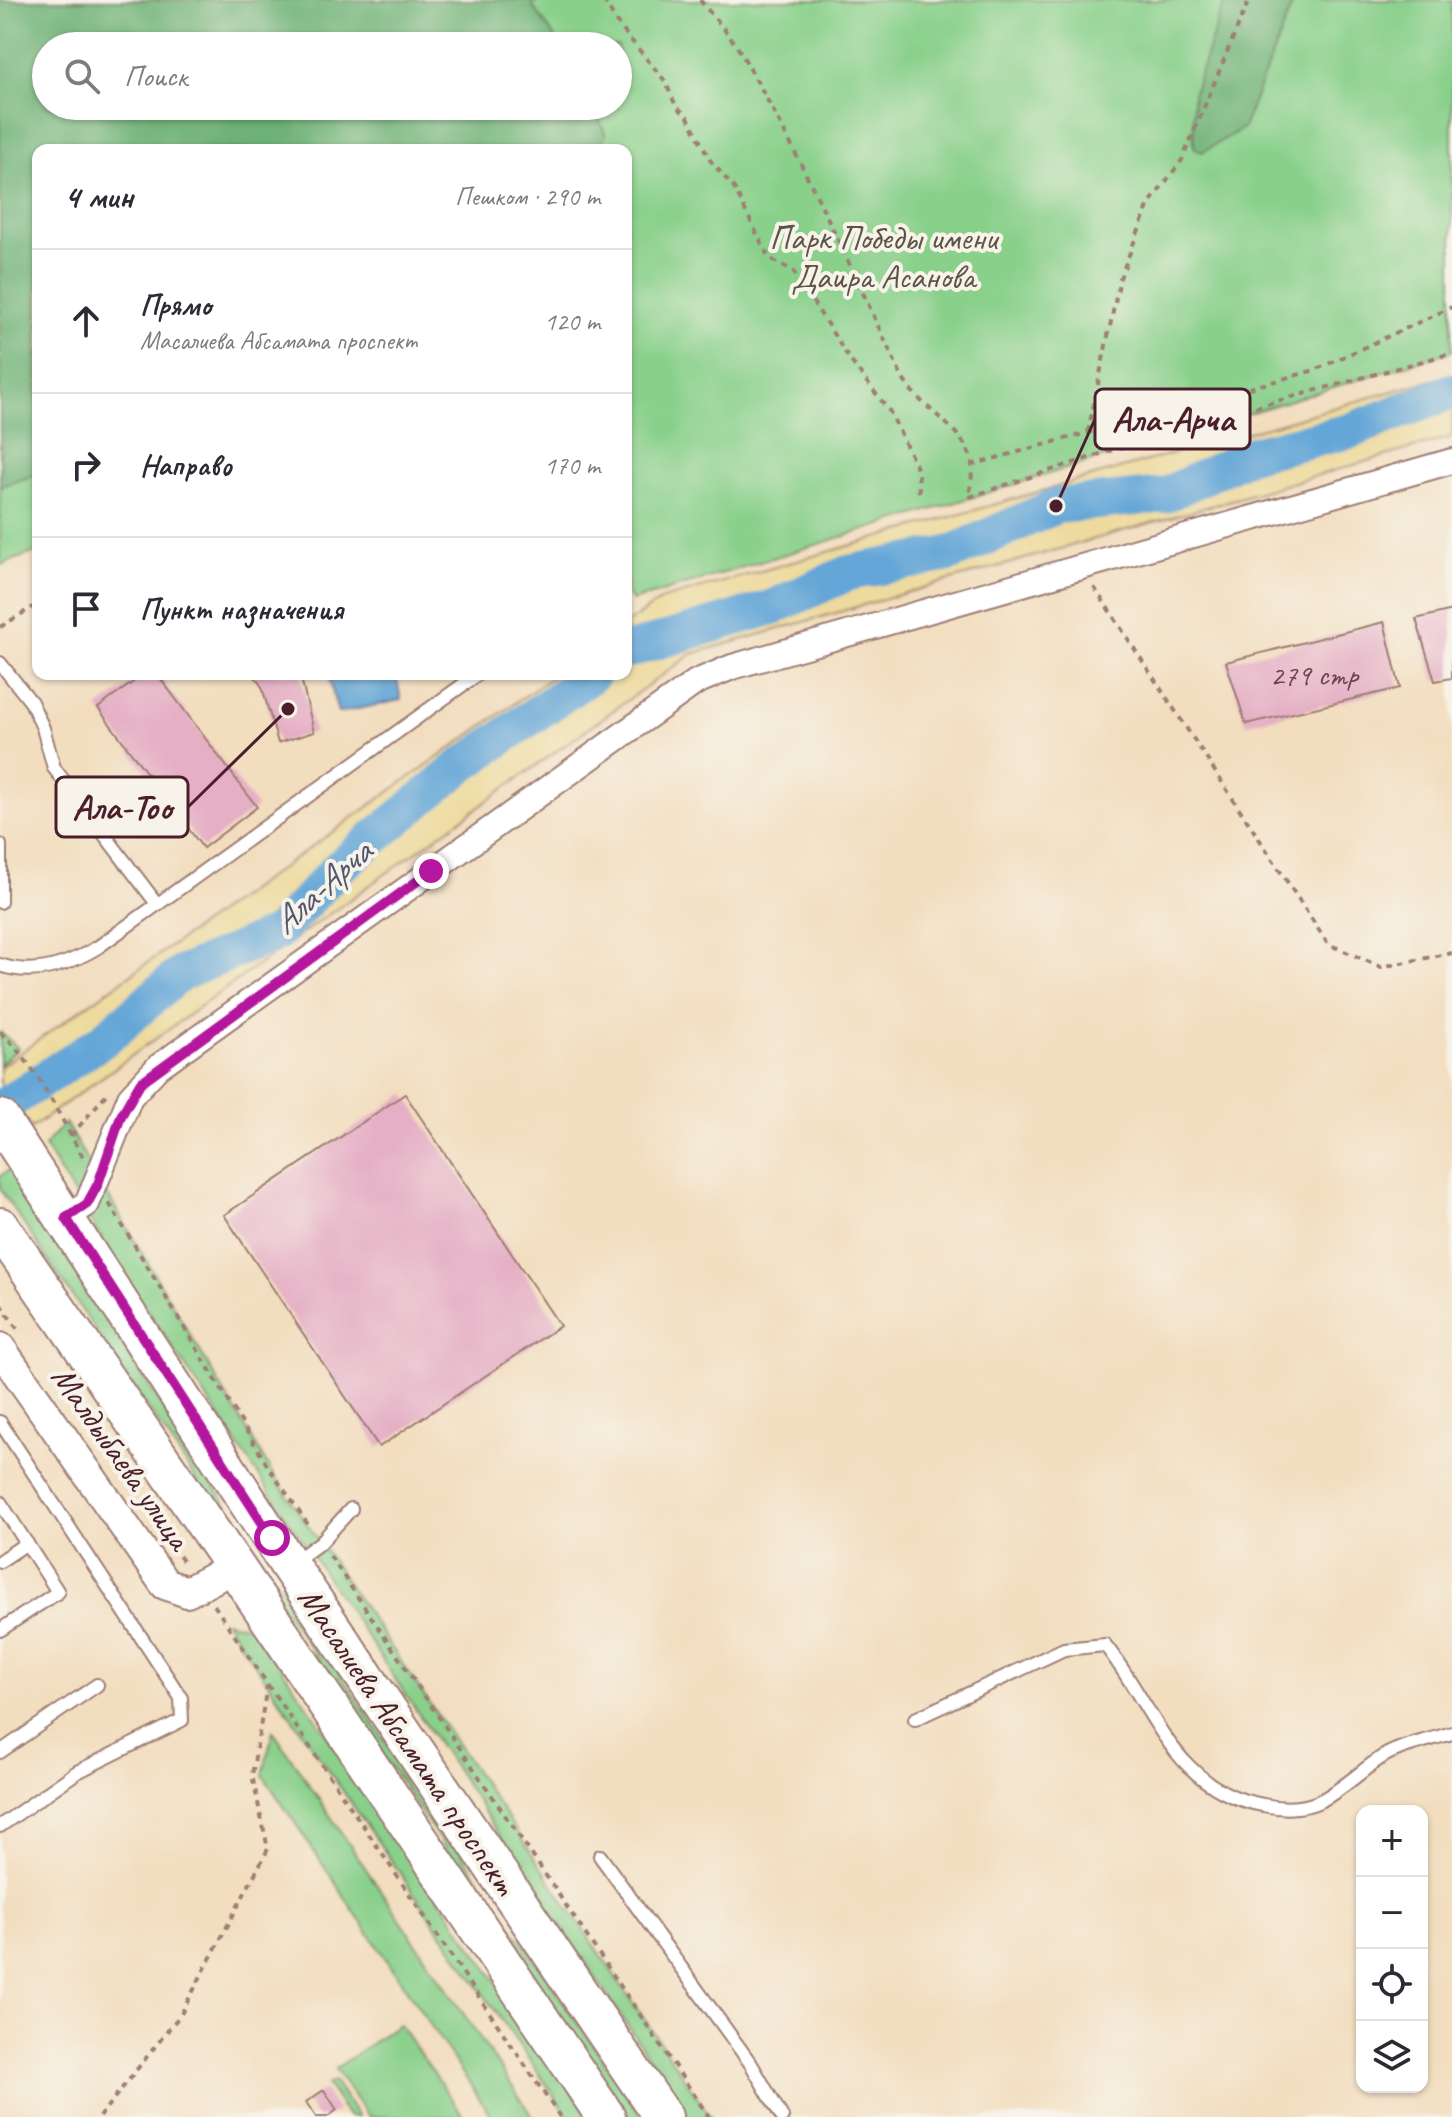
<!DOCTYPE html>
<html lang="ru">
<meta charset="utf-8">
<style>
body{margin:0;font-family:Caveat,sans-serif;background:#f2f2f3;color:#2b2b33}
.controls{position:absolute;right:24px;bottom:24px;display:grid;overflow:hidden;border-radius:16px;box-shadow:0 2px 6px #0004}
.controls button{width:72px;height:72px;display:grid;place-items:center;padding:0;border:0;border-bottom:2px solid #e1e1e2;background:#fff;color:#2b2b33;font:40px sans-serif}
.stop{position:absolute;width:24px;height:24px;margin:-18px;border:6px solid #b5179e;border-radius:50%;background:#fff}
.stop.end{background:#b5179e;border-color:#fff;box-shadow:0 2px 8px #0008}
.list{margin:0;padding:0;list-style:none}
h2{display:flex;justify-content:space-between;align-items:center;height:104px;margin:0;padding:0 32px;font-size:34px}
h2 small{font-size:26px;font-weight:400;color:#7c7c81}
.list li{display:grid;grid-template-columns:52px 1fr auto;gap:24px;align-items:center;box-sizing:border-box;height:144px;padding:0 32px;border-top:2px solid #e1e1e2}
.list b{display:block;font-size:30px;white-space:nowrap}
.list p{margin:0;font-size:26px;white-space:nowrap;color:#7c7c81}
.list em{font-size:26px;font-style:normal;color:#7c7c81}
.icon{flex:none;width:44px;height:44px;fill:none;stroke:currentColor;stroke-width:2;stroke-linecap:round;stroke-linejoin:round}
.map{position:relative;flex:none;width:1452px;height:2117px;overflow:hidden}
.search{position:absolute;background:#fff;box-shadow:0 2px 6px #0004;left:32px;top:32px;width:600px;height:88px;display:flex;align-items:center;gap:20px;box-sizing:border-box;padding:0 28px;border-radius:44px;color:#7c7c81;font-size:30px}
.panel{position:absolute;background:#fff;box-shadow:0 2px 6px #0004;left:32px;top:144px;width:600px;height:536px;border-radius:16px}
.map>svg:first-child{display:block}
.green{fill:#89d08b;stroke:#6a785b;stroke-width:2;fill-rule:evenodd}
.forest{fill:#6eb277;stroke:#5c6851;stroke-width:2}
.sand{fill:#eeda9e;stroke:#9c7c64;stroke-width:2}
.water{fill:#63a6d7;stroke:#566281;stroke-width:2}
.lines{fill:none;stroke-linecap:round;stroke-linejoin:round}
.river{stroke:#63a6d7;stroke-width:36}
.building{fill:#e5afc5}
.service-casing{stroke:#9e7e74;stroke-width:16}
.minor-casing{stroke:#9e7e74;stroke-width:28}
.tertiary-casing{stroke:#9e7e74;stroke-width:34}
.primary-casing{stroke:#9e7e74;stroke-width:42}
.path{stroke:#9e7e74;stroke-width:4;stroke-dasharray:6 6;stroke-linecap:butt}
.service{stroke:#fff;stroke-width:12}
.minor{stroke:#fff;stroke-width:24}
.tertiary{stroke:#fff;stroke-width:30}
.primary{stroke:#fff;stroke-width:38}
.route{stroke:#b5179e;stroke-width:10}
.labels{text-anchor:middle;stroke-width:8;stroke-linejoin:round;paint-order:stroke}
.number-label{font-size:30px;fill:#714352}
.park-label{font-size:34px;fill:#5d5448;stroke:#f7f3e8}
.street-label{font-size:34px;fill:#4a1f2b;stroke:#f7f3e8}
.water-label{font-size:36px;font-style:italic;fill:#545570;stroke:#f7f3e8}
.leader{fill:none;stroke:#4a1f2b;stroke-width:3}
.callout-dot{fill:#4a1f2b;stroke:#f7f3e8;stroke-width:3}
.callout{fill:#f7f3e8;stroke:#4a1f2b;stroke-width:3}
.callout-label{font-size:36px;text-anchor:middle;font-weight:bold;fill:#4a1f2b}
</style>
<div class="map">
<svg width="1452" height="2117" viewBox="0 0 1452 2117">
<rect width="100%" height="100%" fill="#f7f3e8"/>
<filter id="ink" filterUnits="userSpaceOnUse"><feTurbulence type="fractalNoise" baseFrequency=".0125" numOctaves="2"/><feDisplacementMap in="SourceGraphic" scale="16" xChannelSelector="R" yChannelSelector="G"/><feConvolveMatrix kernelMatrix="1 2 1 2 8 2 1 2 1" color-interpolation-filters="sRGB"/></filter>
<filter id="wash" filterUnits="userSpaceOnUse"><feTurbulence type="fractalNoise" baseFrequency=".006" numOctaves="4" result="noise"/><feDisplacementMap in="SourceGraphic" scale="32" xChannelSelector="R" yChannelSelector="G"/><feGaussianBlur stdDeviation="1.8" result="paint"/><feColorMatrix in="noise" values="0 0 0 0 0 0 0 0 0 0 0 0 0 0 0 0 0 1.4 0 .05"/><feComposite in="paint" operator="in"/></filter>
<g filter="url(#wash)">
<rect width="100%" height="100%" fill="#f2ddbe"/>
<path class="green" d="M0 0H1452V351L632 601 626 593V150H38V551L0 565ZM46 46H618V106H46Z
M0 1032 18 1048 0 1065Z
M65 1123 269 1468 711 2117H689L120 1269 44 1146Z
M11 1169C211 1491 428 1804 642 2117H627L0 1189V1176Z
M225 1621 254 1628 589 2117H569Z
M273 1731 533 2117H492L263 1775Z
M399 2024 464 2117H368L335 2069Z
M334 2081 358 2117H349L327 2085Z"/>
<path class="forest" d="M0 0H540L532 5 561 46H46V106H593L606 135 597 150H38V474L2 486 0 490Z
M1225 0H1294L1243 128 1202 152 1194 147 1193 94Z"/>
<path class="sand" d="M1452 374V437L692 654 31 1128 0 1083V1067L556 674H626V624L663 599Z"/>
<path class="water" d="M328 674H396L401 700 338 713Z"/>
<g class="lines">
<path class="river" d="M626 651 773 607 848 573 949 554 1056 506 1165 495 1252 454 1350 431 1452 391
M0 1108 103 1040 180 974 277 933 339 867 460 767 593 674"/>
</g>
<g id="blocks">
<path class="building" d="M1452 610V678L1435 681 1416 619Z
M1384 622 1400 688 1246 724 1226 662Z
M144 674H157L257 807 203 848 98 708Z
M253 674H300L314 732 278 743 262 687Z
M405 1094 560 1326 379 1447 224 1215Z
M324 2090 337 2110 327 2117H316L306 2102Z"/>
</g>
</g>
<g filter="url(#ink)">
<use href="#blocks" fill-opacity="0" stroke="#9e7e74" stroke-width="2"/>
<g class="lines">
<g class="service-casing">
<path id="service" d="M0 663 31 702 43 728 54 768 157 904
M0 845V902
M0 965C34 977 68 965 98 947L478 674
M0 1422 181 1698 182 1720 77 1772 0 1826
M0 1502 58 1592 0 1630
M0 1561 27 1543
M292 1563 321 1542 351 1509
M915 1719 1064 1649 1105 1645C1155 1708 1174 1790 1263 1805 1283 1809 1303 1810 1322 1800 1344 1788 1362 1770 1382 1757 1402 1745 1430 1740 1452 1733
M0 1752 97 1685
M600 1856 751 2064 782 2117"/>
</g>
<g class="minor-casing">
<path id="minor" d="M66 1218 87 1204 130 1097 158 1067 696 682 732 667 1452 461"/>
</g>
<g class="tertiary-casing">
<path id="tertiary" d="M0 1348 165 1584 187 1592 235 1567"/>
</g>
<g class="primary-casing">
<path id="primary" d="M0 1119 289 1565 663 2117
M0 1227 235 1567 606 2117"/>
</g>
<path class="path" d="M604 0 616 22 665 81 676 106 688 117 710 160 734 188 769 258 793 271 850 360 890 412 918 470 919 494
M700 0C712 16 727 31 738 48 799 152 849 263 900 373 916 407 956 421 970 455 975 466 970 486 969 497L1183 427 1452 353
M1088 432 1120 278 1149 204 1182 160 1249 0
M971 465 1315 370 1452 307
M1094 587 1328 944 1381 967 1452 953
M0 627 38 604
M0 1032C38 1067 58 1114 83 1157
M71 1136 108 1092
M109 1203 269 1468 311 1529
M0 1304 19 1331
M158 1527 186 1565
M330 1556 709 2117
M214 1605 560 2117
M99 2117 181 2014 268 1849 252 1775 267 1686"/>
<use href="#service" class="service"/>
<use href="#minor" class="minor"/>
<use href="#tertiary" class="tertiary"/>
<use href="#primary" class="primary"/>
</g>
</g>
<g class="lines" filter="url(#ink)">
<path class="route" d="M272 1538 66 1218 87 1204 98 1184 121 1116 140 1083 431 871"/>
</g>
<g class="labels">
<g class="number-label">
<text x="1314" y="685">279 стр</text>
</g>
<g class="park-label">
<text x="883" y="249">Парк Победы имени<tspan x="883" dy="39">Даира Асанова</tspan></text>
</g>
<g class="street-label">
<text transform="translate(122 1457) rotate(55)" y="12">Малдыбаева улица</text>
<text transform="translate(408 1740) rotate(56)" y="12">Масалиева Абсамата проспект</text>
</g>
<g class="water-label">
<text transform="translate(321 886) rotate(-42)" y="13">Ала-Арча</text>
</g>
</g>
<path class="leader" d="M1056 506L1095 419M288 709L188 807"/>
<g class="callout-dot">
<circle cx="1056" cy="506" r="8"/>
<circle cx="288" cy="709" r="8"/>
</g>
<g class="callout">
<rect x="1095" y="389" width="155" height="60" rx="8"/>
<rect x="56" y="777" width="132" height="60" rx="8"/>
</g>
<g class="callout-label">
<text x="1173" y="431">Ала-Арча</text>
<text x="122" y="819">Ала-Тоо</text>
</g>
</svg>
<div class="controls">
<button>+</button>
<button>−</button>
<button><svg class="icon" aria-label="locate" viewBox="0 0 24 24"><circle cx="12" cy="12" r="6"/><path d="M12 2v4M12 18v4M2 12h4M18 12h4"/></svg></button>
<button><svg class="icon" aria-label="layers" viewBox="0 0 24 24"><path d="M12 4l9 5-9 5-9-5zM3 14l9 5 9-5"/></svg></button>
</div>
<div class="stop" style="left:272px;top:1538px"></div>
<div class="stop end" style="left:431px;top:871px"></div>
<div class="search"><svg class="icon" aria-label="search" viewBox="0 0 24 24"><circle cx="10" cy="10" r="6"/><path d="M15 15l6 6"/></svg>Поиск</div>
<section class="panel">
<h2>4 мин<small>Пешком · 290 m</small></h2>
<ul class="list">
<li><svg class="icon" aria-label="ahead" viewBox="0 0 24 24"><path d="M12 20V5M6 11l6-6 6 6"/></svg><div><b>Прямо</b><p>Масалиева Абсамата проспект</p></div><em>120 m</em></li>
<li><svg class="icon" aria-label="right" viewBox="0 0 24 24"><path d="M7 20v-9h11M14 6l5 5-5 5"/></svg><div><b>Направо</b></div><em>170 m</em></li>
<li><svg class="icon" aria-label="arrive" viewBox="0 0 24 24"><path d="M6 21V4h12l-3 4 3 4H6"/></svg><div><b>Пункт назначения</b></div></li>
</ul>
</section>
</div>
